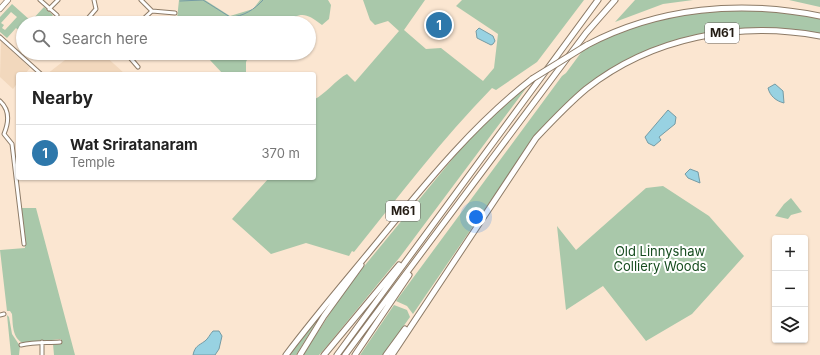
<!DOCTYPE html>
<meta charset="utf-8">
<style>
body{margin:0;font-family:Inter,sans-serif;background:#f2f2f2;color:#222}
.controls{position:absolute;right:12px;bottom:12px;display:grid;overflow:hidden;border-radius:4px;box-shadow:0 1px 3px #0004}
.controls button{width:36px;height:36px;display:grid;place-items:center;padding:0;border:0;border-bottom:1px solid #e0e0e0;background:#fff;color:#222;font:20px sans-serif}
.you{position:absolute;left:476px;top:217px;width:14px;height:14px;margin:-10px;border:3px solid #fff;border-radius:50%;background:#1a73e8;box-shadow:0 0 0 6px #1a73e833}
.badge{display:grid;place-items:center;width:26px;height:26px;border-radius:50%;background:#2e78ab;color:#fff;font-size:13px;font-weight:700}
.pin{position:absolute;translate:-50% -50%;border:2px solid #fff;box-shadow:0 1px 4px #0006}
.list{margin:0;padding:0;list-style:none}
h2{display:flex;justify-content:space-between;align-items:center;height:52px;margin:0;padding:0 16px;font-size:17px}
h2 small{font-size:13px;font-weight:400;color:#767676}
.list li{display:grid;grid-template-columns:26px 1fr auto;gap:12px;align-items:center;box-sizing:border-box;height:56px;padding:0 16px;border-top:1px solid #e0e0e0}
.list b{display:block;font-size:15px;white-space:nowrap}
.list p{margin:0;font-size:13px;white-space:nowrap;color:#767676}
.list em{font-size:13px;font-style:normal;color:#767676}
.icon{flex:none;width:22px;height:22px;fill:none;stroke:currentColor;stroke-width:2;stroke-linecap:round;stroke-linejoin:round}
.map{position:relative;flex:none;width:820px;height:355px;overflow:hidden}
.search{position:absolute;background:#fff;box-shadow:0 1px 3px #0004;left:16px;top:16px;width:300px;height:44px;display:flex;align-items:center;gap:10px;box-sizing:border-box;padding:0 14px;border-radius:22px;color:#767676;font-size:15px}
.panel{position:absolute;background:#fff;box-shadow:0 1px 3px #0004;left:16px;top:72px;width:300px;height:108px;border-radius:4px}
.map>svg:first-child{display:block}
.built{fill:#f2d8bd}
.green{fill:#a9c8aa;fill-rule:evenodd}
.water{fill:#98d2e2;stroke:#759ba4}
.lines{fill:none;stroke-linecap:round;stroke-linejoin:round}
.stream{stroke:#759ba4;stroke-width:1}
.minor-casing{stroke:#8d7b67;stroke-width:5}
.primary-casing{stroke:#8d7b67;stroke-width:6}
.motorway-casing{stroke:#8d7b67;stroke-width:7}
.minor{stroke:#fff;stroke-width:3}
.primary{stroke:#fff;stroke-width:4.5}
.motorway{stroke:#fff;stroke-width:5}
.motorway-bridge-casing{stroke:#8d7b67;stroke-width:7;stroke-linecap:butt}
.motorway-bridge{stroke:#fff;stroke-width:5}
.labels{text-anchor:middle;stroke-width:4;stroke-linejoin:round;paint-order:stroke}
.shield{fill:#fff;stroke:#65605a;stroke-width:1}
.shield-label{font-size:12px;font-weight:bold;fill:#231c14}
.park-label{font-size:13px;fill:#164c1f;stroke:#fff}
</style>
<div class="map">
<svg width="820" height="355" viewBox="0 0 820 355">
<rect width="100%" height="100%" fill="#fbe6d1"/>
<path class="built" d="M1 41 30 68 25 74H18V82L13 89 0 77Z
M74 53H102L125 74H47Z"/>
<path class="green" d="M179 0H205L230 16 253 9 260 0H328L331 5 329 19 322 25C307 14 302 11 286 22L279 18 271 23H172V18L177 19Z
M363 0H425L404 30 426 49 441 48 483 81 494 68 498 34 456 6 462 0H584L537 62 496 90 492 88C442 139 399 196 354 252L352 251 349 256 306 243 271 254 232 219 269 178H314L315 99C324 95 337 79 347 74L355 82 399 31 388 21 375 25 370 20Z
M635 0H693L663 4 615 22Z
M789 0H820V7Z
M12 4 31 21 44 7 53 15 47 23H23V34L16 28 7 38 0 32V17ZM11 12 17 17 5 30 2 28 4 25 1 23Z
M704 9H769L820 18V34C705 12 603 53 530 143L413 314 407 306 396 301 562 76 566 73 583 50 590 46 641 22Z
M207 53H250L246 62V74H223L209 59 211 57Z
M527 87 400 257 327 346 319 355H303L347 287 445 168 469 139 509 100Z
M663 186 709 216 744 256 692 314 646 341 603 286 566 310 557 226 576 250 646 188Z
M791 198 802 212 791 215 788 219 775 216 784 204Z
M21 208H36L75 355H54L53 344 61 343V339L23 343C12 338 13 324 12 314L10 311H7L0 250 25 248Z
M394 305 407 310 410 317 383 355H360Z
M322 313 296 355H289Z
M7 315 9 317 12 334 20 346 19 355H11Z"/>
<path class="water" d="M479 28 493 36 495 41 493 44 491 45 477 38 476 31Z
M775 84 783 91 784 103C776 101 770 96 768 88Z
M668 110 676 117 675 124 659 137 661 140 654 146 648 143 645 137Z
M690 169 698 172 700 183 688 178 685 174Z
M213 331H219L222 336 219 349 215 355H193C195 346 198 346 205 341 208 339 210 334 213 331Z"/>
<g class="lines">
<path class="stream" d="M180 1 203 0 230 17C243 17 255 9 263 0"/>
<g class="minor-casing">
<path id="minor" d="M40 0 57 15
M141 0 152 11 175 13
M49 9 58 0
M84 23 96 9 94 0
M139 23 152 11
M0 37 41 74
M126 53 138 67
M0 101C10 110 9 122 4 134L12 144 24 244
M0 315 4 314
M42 342V355
M21 345C35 342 47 343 60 342"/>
</g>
<g class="primary-casing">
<path id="primary" d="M0 9 8 0"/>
</g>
<g class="motorway-casing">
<path id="motorway" d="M587 45C659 7 741 0 820 16
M286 355C316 315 348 278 380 239 427 182 473 125 532 79
M300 355 324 316 361 265
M324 355 399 265
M337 355 598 0
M345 355 586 33 615 0
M355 355 409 275
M386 355 405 329
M392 355 536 138C552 121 568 104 586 89 652 37 738 21 820 36"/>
</g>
<use href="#minor" class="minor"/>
<use href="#primary" class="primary"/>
<use href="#motorway" class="motorway"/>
<g class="motorway-bridge-casing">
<path id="motorway-bridge" d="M532 79 587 45"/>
</g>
<use href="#motorway-bridge" class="motorway-bridge"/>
</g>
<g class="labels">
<g class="shield">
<rect x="705" y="23" width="34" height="20" rx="3"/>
<rect x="386" y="201" width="34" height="20" rx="3"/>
</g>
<g class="shield-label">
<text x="722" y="37">M61</text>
<text x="403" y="215">M61</text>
</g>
<g class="park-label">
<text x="660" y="256">Old Linnyshaw<tspan x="660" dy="15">Colliery Woods</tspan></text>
</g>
</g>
</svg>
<div class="controls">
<button>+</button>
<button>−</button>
<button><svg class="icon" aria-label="layers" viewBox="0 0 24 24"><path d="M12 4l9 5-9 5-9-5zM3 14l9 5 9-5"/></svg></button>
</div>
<div class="you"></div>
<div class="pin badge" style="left:439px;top:25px">1</div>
<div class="search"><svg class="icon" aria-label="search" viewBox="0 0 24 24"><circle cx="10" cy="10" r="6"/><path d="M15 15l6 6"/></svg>Search here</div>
<section class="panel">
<h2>Nearby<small></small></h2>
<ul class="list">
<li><span class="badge">1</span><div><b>Wat Sriratanaram</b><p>Temple</p></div><em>370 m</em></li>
</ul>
</section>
</div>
